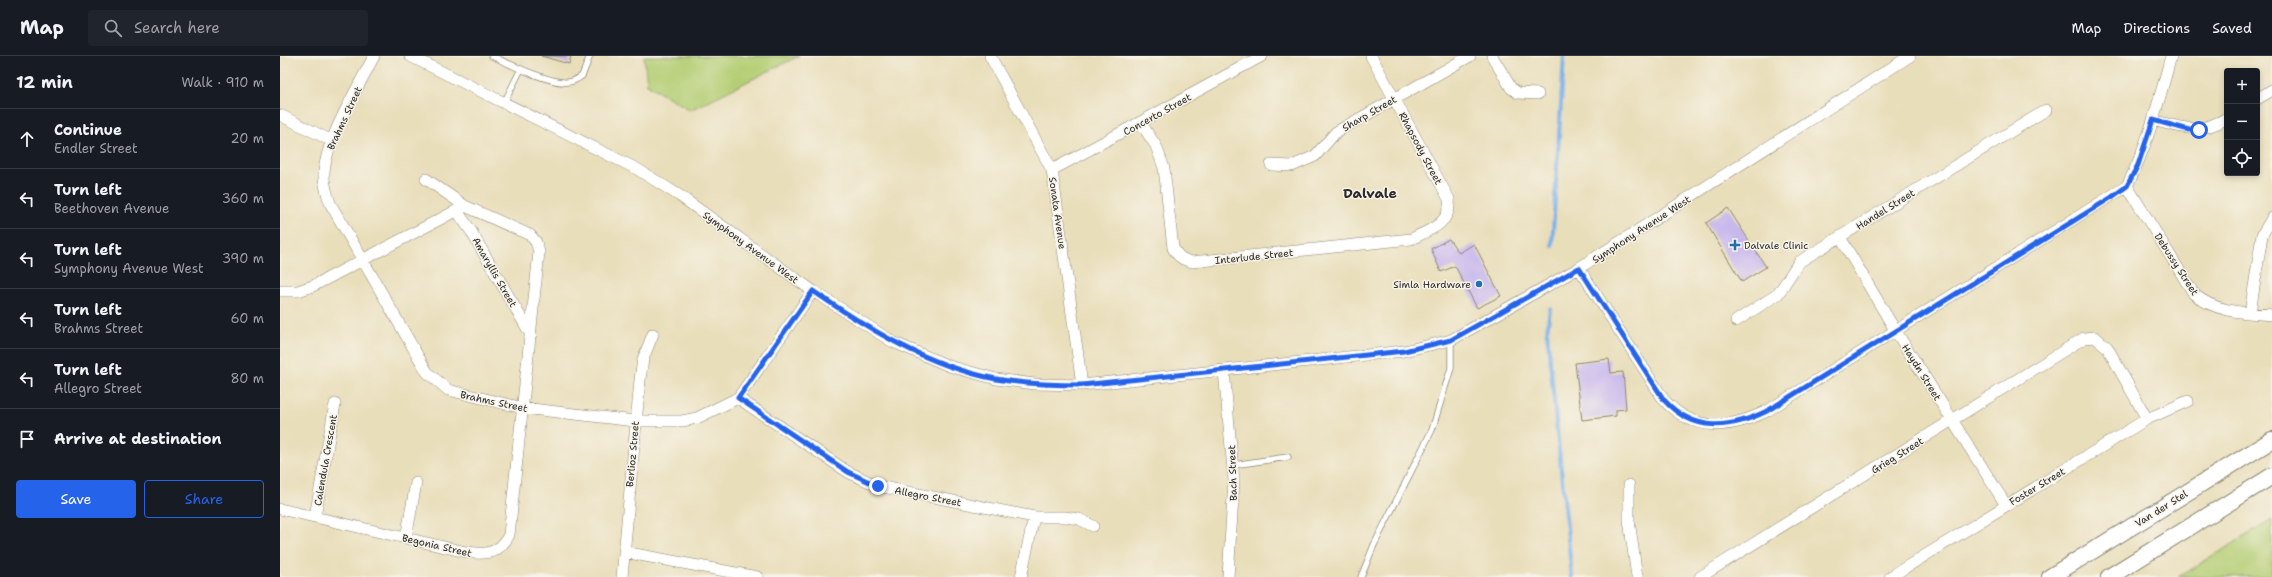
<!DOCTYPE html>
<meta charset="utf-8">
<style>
body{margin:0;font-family:"Shantell Sans",sans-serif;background:#20242c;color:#f1f3f6}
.controls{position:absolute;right:12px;top:12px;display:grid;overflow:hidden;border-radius:4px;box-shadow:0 2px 6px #0003}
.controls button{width:36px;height:36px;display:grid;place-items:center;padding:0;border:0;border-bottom:1px solid #363941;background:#171b24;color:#f1f3f6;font:20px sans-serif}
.stop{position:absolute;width:12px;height:12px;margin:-9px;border:3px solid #2563eb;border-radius:50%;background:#fff}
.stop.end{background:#2563eb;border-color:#fff;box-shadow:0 1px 4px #0008}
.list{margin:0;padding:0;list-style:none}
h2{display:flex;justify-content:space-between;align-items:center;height:52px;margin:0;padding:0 16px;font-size:17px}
h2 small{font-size:13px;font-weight:400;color:#9ea1a6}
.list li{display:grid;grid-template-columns:26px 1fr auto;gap:12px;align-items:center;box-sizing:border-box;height:60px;padding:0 16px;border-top:1px solid #363941}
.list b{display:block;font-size:15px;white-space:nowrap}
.list p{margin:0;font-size:13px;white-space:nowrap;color:#9ea1a6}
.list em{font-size:13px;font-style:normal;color:#9ea1a6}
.actions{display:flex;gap:8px;padding:12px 16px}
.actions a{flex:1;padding:9px 0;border:1px solid #2563eb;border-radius:4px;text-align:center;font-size:14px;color:#2563eb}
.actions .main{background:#2563eb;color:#fff}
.icon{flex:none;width:22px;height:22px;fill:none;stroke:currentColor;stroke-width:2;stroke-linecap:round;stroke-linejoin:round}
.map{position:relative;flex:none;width:1992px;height:521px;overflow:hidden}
header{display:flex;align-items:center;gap:24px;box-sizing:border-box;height:56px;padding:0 20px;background:#171b24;border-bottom:1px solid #363941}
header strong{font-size:19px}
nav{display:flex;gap:22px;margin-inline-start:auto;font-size:14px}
.search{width:280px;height:36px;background:#20242c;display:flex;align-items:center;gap:10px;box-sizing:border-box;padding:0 14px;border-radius:4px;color:#9ea1a6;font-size:15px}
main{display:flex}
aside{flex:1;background:#171b24}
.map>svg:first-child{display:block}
.green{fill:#b4ce73;stroke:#707c4f}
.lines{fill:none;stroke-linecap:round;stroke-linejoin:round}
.stream{stroke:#7ab1e9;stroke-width:4}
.building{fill:#c7b7ed}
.lane-casing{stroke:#8a8472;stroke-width:7}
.street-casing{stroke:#8a8472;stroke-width:12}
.secondary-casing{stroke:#8a8472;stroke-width:18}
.lane{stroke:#fff;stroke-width:5.5}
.street{stroke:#fff;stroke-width:11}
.secondary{stroke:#fff;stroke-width:16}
.route{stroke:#2563eb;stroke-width:5}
.poi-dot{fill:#1f6fb2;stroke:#f7f3e8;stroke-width:1.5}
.labels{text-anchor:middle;stroke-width:3;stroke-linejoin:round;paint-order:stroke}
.street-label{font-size:10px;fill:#2b2b2b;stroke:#f7f3e8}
.poi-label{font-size:10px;fill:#2b2b2b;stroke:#f7f3e8;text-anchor:start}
.district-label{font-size:14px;font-weight:bold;fill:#2b2b2b;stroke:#f7f3e8}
</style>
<header>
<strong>Map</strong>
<div class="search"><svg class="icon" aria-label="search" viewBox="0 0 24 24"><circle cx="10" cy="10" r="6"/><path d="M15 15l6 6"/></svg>Search here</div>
<nav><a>Map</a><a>Directions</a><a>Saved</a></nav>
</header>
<main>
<aside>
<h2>12 min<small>Walk · 910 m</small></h2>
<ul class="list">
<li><svg class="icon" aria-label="ahead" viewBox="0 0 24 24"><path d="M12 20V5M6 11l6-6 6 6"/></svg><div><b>Continue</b><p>Endler Street</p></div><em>20 m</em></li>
<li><svg class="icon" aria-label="left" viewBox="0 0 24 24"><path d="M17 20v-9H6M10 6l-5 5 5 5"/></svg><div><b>Turn left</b><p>Beethoven Avenue</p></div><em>360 m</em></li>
<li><svg class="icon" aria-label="left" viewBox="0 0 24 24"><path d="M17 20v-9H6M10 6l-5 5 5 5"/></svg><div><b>Turn left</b><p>Symphony Avenue West</p></div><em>390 m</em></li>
<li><svg class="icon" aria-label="left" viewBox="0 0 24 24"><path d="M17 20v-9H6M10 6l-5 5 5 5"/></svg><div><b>Turn left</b><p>Brahms Street</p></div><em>60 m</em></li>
<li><svg class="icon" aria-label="left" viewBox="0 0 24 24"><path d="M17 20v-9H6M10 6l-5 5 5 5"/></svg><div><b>Turn left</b><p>Allegro Street</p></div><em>80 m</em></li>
<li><svg class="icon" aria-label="arrive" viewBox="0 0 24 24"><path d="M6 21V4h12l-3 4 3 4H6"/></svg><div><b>Arrive at destination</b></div></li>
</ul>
<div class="actions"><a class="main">Save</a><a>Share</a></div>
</aside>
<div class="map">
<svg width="1992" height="521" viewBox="0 0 1992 521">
<rect width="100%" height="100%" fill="#f7f3e8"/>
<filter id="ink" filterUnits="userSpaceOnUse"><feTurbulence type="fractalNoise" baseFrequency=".025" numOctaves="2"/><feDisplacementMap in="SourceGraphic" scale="8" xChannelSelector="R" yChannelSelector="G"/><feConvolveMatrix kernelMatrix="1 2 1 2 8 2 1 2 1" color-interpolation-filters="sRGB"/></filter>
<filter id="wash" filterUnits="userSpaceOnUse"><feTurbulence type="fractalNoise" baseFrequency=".012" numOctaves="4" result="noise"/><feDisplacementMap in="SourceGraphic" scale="16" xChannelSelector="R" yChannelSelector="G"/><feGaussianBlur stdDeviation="0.9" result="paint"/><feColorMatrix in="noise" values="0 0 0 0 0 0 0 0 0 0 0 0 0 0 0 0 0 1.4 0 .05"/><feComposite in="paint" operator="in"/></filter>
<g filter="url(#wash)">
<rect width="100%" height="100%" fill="#e9deba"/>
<path class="green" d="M364 0H519L410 54 367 28Z
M1992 464V521H1898Z"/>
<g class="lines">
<path class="stream" d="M1272 190 1284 0
M1270 253 1267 276 1292 521"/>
</g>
<g id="blocks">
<path class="building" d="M261 0H291L289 8Z
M1448 152 1486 211 1462 226 1426 167Z
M1169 183 1179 197 1194 188 1221 240 1197 252 1175 210 1161 216 1151 193Z
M1329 303 1331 317 1343 316 1346 353 1336 354V360L1302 364 1295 307Z"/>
</g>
</g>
<g filter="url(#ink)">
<use href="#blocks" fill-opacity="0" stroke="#8a8472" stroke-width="1"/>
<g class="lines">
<g class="lane-casing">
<path id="lane" d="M212 0C229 8 270 28 288 26 293 26 297 23 302 20L310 0
M224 47 241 13
M953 409 1008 401
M1081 521 1094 489 1152 374 1171 312V284"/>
</g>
<g class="street-casing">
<path id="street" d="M94 0C78 32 46 83 44 117 43 127 47 137 50 147L147 316 168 334 243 352 355 365H402L417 362 458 342 533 235
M130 0 357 113 400 140 533 235 613 286 669 310 716 323 755 328 802 329 1124 295 1171 284 1299 212 1630 0
M710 0 772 114 802 329
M1212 0 1231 32 1238 37 1258 38
M1977 43 1992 34
M0 59 52 85
M1873 64C1903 72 1919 79 1947 62
M861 67 876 90 884 112 893 192C898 201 903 204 912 206L1131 183C1150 174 1172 167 1169 143L1091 0
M991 109 1012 110 1035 100 1056 76 1190 0
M772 114 982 0
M1847 130 1914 238C1934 256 1965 257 1992 259
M177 155 191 175 251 279
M1560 181 1615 274 1726 449
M1299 212 1384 344C1414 377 1450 373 1487 355L1847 130C1868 89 1879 44 1891 0
M0 235H18L33 230 185 150
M1970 257 1982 179 1992 162
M1456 265 1498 238 1519 206 1766 54
M944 314 954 425 948 521
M458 342 568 416 598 430 754 461H785L799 463 813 470
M1349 429V464L1357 521
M0 453 186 496C206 499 219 498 229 479L259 196 256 186 250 179 185 150 146 123
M35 461 55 348
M126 482 136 427
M344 496 477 521
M342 521 360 324 363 303 373 278
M741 521 754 461
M1420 521 1804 282 1815 281 1827 291 1867 363
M1610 521 1867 363 1908 345"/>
</g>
<g class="secondary-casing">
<path id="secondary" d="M1770 521 1992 384
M1829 521 1992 420"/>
</g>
<use href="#lane" class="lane"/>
<use href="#street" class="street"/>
<use href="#secondary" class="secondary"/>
</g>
</g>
<g class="lines" filter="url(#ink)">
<path class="route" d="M598 430 568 416 458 342 533 235C590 274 648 310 716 323 745 328 773 329 802 329L1124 295 1171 284 1299 212 1384 344C1414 377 1450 373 1487 355L1832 141 1847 130 1858 109 1873 64 1909 74H1919"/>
</g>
<g class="poi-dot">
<path d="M1453 183h4v4h4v4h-4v4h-4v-4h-4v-4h4z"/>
<circle cx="1199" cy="228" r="4"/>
</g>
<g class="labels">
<g class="street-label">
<text transform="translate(1089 57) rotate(-30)" y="4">Sharp Street</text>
<text transform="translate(877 58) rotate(-29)" y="4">Concerto Street</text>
<text transform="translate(64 62) rotate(-65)" y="4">Brahms Street</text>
<text transform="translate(1141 92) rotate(62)" y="4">Rhapsody Street</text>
<text transform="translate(1605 153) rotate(-32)" y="4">Handel Street</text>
<text transform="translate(778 157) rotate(82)" y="4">Sonata Avenue</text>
<text transform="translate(1361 173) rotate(-33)" y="4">Symphony Avenue West</text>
<text transform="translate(471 191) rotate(36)" y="4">Symphony Avenue West</text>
<text transform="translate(974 200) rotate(-6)" y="4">Interlude Street</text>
<text transform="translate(1897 208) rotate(57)" y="4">Debussy Street</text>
<text transform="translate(215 216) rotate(60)" y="4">Amaryllis Street</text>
<text transform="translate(1642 316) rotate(58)" y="4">Haydn Street</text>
<text transform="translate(214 345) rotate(12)" y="4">Brahms Street</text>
<text transform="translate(352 398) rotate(-85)" y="4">Berlioz Street</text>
<text transform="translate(1617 399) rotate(-32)" y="4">Grieg Street</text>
<text transform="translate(45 404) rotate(-80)" y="4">Calendula Crescent</text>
<text transform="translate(952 417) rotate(-92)" y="4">Bach Street</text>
<text transform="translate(1757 430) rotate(-31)" y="4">Foster Street</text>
<text transform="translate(648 440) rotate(11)" y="4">Allegro Street</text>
<text transform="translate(1881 452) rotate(-32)" y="4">Van der Stel</text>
<text transform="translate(157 489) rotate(13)" y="4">Begonia Street</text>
</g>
<g class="poi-label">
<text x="1464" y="193">Dalvale Clinic</text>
<text x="1191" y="232" text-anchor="end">Simla Hardware</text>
</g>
<g class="district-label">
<text x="1090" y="142">Dalvale</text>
</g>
</g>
</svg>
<div class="controls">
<button>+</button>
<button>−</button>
<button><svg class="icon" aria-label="locate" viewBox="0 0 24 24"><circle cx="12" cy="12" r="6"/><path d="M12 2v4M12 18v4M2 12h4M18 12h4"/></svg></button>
</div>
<div class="stop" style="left:1919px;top:74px"></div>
<div class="stop end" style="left:598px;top:430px"></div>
</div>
</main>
